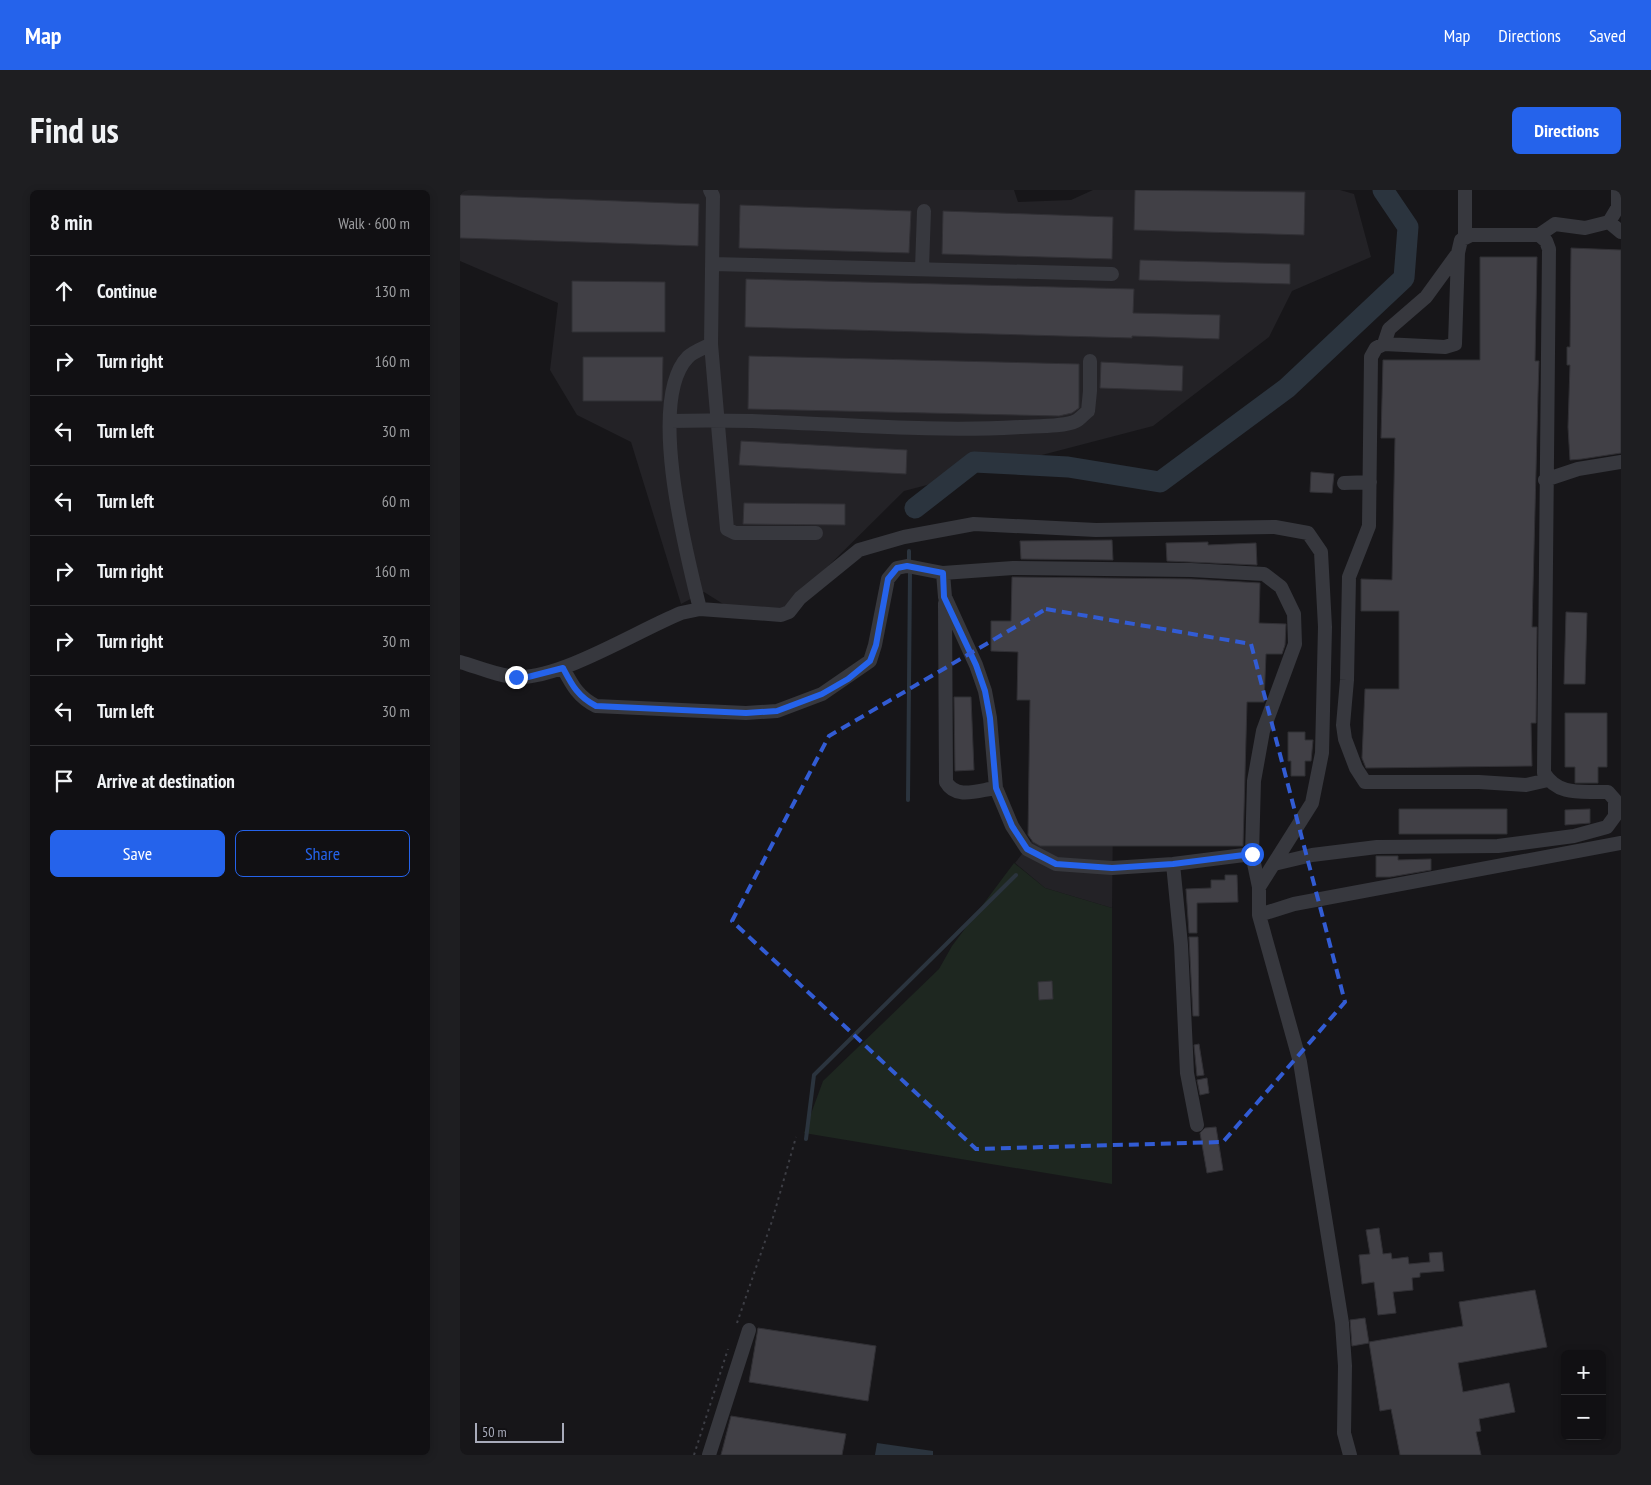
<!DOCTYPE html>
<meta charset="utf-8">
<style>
body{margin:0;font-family:"PT Sans Narrow",sans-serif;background:#1e1e21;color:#f1f3f6}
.controls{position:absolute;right:15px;bottom:15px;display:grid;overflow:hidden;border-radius:8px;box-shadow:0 2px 8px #0003}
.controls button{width:45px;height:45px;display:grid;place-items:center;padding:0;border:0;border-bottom:1px solid #303033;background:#111013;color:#f1f3f6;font:25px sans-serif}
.scale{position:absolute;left:15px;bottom:12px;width:89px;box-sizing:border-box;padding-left:5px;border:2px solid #a8abba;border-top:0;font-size:14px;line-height:18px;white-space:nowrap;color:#a8abba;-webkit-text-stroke:4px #121114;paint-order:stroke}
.stop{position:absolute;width:15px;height:15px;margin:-11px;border:4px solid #2563eb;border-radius:50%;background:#fff}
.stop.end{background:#2563eb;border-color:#fff;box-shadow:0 1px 5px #0008}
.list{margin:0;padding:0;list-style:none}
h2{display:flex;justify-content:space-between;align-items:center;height:65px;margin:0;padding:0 20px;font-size:21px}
h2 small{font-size:16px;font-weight:400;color:#9c9da0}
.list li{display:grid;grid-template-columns:32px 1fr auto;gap:15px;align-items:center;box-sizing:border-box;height:70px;padding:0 20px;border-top:1px solid #303033}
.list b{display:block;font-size:19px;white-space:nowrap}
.list em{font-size:16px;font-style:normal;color:#9c9da0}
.actions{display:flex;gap:10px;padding:15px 20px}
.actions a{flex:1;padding:11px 0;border:1px solid #2563eb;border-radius:8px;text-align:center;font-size:18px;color:#2563eb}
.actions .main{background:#2563eb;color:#fff}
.icon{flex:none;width:28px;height:28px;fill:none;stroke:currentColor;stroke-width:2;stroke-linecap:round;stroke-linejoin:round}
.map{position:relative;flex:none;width:1161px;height:1265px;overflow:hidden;border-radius:8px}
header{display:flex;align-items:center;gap:30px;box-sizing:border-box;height:70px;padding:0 25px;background:#2563eb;color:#fff}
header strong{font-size:24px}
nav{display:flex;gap:28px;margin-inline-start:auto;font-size:18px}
.intro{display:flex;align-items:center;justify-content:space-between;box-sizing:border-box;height:120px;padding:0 30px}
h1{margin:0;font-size:35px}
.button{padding:12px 22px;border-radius:8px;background:#2563eb;color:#fff;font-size:18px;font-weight:700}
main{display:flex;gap:30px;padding:0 30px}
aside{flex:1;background:#111013;border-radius:8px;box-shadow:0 2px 8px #0003}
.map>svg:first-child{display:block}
.built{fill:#232226}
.green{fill:#1e2720}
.water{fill:#2b343e}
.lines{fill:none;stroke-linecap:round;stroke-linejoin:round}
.stream{stroke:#2b343e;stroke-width:4}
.river{stroke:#2b343e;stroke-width:21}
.building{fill:#414046;stroke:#313035}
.path{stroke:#3d3e45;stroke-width:2;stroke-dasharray:2.5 4;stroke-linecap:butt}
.minor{stroke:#37383e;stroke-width:14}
.route{stroke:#2563eb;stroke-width:6}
.marked{fill:none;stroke:#325cd4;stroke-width:4;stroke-dasharray:10 6;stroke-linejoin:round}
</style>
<header>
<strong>Map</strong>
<nav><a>Map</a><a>Directions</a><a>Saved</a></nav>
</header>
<div class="intro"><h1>Find us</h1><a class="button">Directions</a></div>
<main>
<aside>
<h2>8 min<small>Walk · 600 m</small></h2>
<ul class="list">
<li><svg class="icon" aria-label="ahead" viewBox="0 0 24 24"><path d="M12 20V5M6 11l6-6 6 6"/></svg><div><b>Continue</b></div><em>130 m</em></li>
<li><svg class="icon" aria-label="right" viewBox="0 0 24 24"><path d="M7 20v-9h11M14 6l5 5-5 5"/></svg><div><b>Turn right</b></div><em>160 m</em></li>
<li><svg class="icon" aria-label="left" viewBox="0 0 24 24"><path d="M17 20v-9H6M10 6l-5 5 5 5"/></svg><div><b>Turn left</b></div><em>30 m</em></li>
<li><svg class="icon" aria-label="left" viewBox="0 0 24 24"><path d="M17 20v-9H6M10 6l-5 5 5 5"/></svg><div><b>Turn left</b></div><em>60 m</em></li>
<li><svg class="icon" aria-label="right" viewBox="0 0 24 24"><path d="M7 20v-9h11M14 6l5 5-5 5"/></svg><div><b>Turn right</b></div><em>160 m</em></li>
<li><svg class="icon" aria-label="right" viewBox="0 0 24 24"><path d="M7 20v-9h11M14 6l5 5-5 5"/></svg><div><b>Turn right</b></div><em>30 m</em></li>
<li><svg class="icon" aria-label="left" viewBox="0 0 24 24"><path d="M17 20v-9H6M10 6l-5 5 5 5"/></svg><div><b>Turn left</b></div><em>30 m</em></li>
<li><svg class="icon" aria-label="arrive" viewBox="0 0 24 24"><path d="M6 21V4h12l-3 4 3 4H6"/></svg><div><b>Arrive at destination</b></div></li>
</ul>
<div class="actions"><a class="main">Save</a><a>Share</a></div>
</aside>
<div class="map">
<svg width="1161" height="1265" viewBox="0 0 1161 1265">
<rect width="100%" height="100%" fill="#171619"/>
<path class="built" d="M0 0H554L558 12 611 10 633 0H880L894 4 911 67 832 101 809 147 693 236 444 301 322 422 268 417 244 402 221 414 171 252 117 225 90 180 98 113 0 71Z
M654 542 652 718 585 698 555 673Z"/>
<path class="green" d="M554 673 585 698 652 718V994L344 943 363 891 479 779 492 756Z"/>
<path class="water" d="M417 1253 473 1261V1265H415Z"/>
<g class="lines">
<path class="stream" d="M449 361V372
M448 610 450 381
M346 949 354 885 556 685"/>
<path class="river" d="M455 318 514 272 608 277 700 292 827 198 944 88 948 37 923 0"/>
</g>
<path class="building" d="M675 0 845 2 844 45 674 40Z
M0 5 239 14 238 56 0 48Z
M280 15 451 21 449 63 279 58Z
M483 21 653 27 652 69 482 64Z
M1111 58 1161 60V263L1122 269 1110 270 1108 237 1110 175H1107V157H1110Z
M1020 67H1077L1075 171H1079L1078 203 1072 437H1077L1076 533H1071L1072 576 906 578 902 568 905 499H939V421H901V389L932 390 935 248H921L923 170H1020Z
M680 70 830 74V94L679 90Z
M286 89 674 99 673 123 760 125 759 149 672 146V148L285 137Z
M112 91 205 92V142H112Z
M289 166 619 174V218L612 223 599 226 288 219Z
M123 167H203L202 211H123Z
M641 172 723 176 722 201 640 198Z
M281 251 447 260 446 284 279 275Z
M851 282 874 284 872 303 850 302Z
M284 313 385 314V335L283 334Z
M652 350 653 370 561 369 560 351Z
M748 352V355L796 353 797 375 707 371 706 353Z
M552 387 731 389 800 393 799 433 826 434 825 455 822 464H806L804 512H787L783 656H580L573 652 568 645 570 510H557L558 462 531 461V431H551Z
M1106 422 1127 423 1125 494H1104Z
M494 507H511L514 580 495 581Z
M1105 523H1147V577H1138V593H1115V577H1105Z
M828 542H845V550H853L851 571H845V586H831V571H828Z
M939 619H1047V644H939Z
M1130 619V633L1105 635V620Z
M916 666H938V670L971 669V680L930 687H916Z
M765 685H777L778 712 737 713V743H729L726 699 751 698V690H765Z
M729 747H738L739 826H733Z
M592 791 593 809 579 810 578 792Z
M739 854 744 885 737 886 734 855Z
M747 888 749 903 740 905 737 890Z
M756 937 763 980 747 983 740 943 745 938Z
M919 1038 923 1064 931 1063 932 1069 948 1067 949 1074 970 1072 969 1063 982 1062 984 1081 960 1083V1087L952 1088 953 1100 933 1102 936 1123 918 1125 914 1092 902 1094 899 1065 910 1064 906 1040Z
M1075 1100 1087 1157 998 1173 1003 1202 1049 1193 1055 1222 1019 1229 1021 1241 1016 1242 1021 1265H940L931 1219 920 1221 909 1152 1003 1136 999 1112Z
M905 1128 909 1153 892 1156 890 1130Z
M298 1138 416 1156 408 1211 289 1192Z
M271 1226 386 1244 382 1265H261Z"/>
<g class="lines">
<path class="path" d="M277 1133 312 1031 336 947
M234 1265 268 1159"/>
<path class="minor" d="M1005 0V48
M1149 32 1161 42
M1079 45 1095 34 1125 38 1149 32 1158 17V0
M252 74 652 84
M462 78 464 21
M251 154 267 339 275 343H356
M924 154 929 139 966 107 998 63
M210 231C327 227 443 244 560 237 574 236 604 237 616 231 620 229 624 224 628 221L630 201V171
M1085 290 1118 279 1161 272
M884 293 910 292
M483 383 485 407 516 475 525 501 530 528 536 598 552 636 567 659 596 674 652 678 713 674 792 664
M485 413 486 592C496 610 519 600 536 598
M240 419C227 366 186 210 228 167 234 161 244 158 251 154L253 6 250 0
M0 472C18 477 40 487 59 487 104 487 177 441 221 423L240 419 321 425 329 422 340 408 399 360 444 347 514 334 636 340 815 337 848 343 861 362 865 437 862 563 852 613 799 697V725L840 872 882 1133 885 1176 884 1243 890 1265
M103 478C112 495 118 507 136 516L286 523 317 521 362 504 410 471 415 455 428 389 437 378 447 376 483 383 553 378 731 380 804 384 821 397 834 424 835 454 803 541 794 591 792 664 799 697
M713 674 721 755 727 883 737 935
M814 674 852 665 917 657 1038 656 1114 646 1147 637 1155 626V610L1148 602C1122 601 1099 607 1084 583L1089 59 1086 51 1079 45H1011L1001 50 998 63 995 154 985 157 924 154 916 158 911 167 909 336 889 387 887 490 883 535 885 549 896 578 905 592H1019L1066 595 1088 590
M799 725 834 714 1161 653
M249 1265 289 1140"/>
</g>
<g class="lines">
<path class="route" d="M56 487H68L103 478C112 495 118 507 136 516L286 523 317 521 362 504 388 489 410 471 416 455 428 389 437 378 447 376 483 383 484 407 516 475 525 501 530 528 536 598 552 636 567 659 596 674 652 678 713 674 792 664"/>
</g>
<path class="marked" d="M586 419 791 454 885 812 763 952 516 959 272 731 369 546Z"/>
</svg>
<div class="controls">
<button>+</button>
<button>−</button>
</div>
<div class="scale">50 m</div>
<div class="stop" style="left:792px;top:664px"></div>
<div class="stop end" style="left:56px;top:487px"></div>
</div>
</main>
